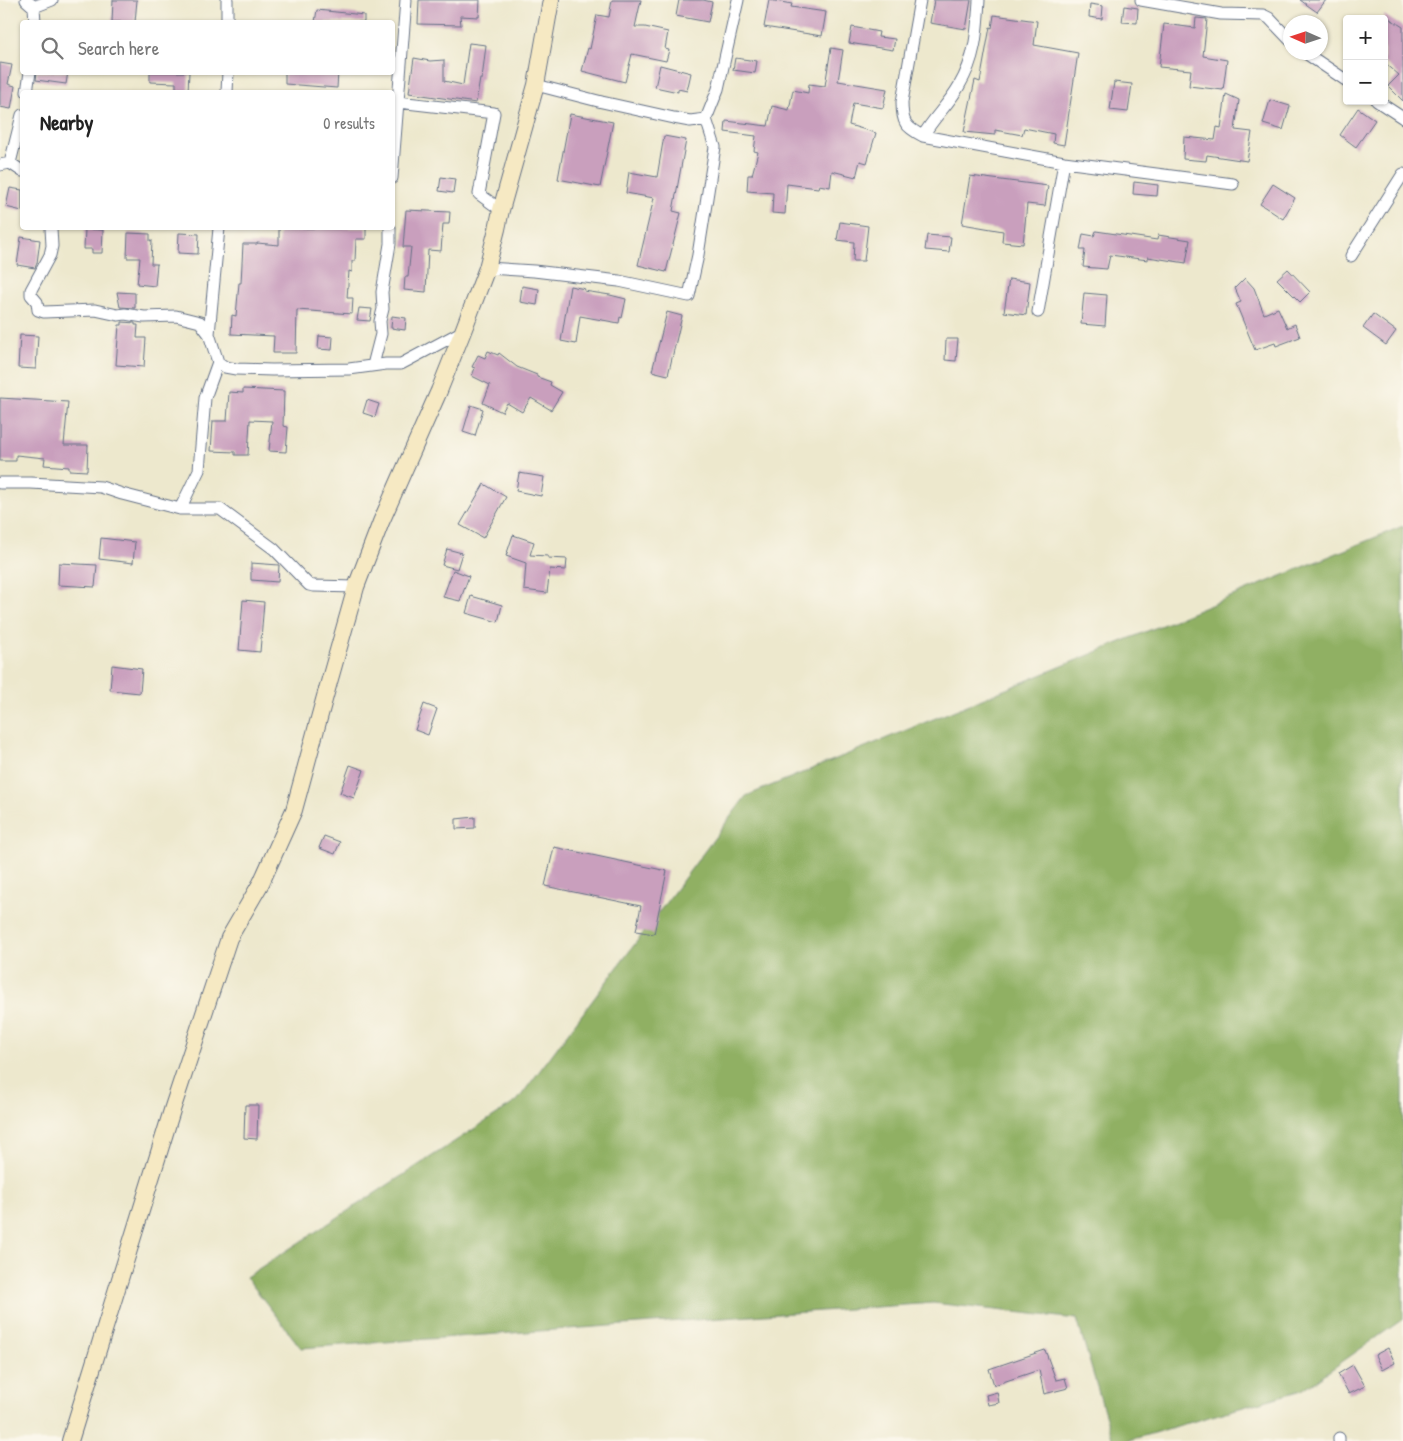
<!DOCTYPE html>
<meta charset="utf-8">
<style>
body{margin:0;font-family:"Patrick Hand",sans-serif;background:#f2f2f2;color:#222}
.controls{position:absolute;right:15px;top:15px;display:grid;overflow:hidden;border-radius:5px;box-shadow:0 1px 4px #0004}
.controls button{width:45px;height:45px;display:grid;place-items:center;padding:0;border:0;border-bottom:1px solid #e0e0e0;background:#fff;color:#222;font:25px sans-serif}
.compass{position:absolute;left:1283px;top:15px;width:45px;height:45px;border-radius:50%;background:#fff;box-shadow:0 1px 4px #0004;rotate:273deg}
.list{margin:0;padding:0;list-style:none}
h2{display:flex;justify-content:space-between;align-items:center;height:65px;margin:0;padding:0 20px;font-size:21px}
h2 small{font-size:16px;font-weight:400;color:#767676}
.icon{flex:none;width:28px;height:28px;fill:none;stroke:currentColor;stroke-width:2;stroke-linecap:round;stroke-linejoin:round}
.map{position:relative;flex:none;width:1403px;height:1441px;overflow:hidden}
.search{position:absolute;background:#fff;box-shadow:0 1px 4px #0004;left:20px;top:20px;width:375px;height:55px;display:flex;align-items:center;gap:12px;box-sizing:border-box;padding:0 18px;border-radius:5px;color:#767676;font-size:19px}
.panel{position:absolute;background:#fff;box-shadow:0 1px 4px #0004;left:20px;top:90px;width:375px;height:140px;border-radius:5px}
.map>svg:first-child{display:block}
.forest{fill:#90b064;stroke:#567061}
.building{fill:#c99fbd}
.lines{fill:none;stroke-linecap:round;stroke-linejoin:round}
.street-casing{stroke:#647085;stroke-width:13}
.secondary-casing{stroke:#647085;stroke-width:18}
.street{stroke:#fff;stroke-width:11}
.secondary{stroke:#f6e9c3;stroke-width:16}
</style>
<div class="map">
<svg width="1403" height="1441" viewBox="0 0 1403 1441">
<rect width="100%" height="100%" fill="#fbf7ec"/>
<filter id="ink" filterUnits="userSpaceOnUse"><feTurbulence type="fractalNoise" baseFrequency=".02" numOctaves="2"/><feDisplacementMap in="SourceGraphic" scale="10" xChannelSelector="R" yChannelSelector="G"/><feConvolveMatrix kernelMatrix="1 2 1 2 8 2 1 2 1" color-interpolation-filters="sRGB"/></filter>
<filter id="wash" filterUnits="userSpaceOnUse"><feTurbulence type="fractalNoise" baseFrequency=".0096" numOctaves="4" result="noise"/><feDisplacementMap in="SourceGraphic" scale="20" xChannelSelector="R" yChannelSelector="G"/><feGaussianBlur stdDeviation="1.12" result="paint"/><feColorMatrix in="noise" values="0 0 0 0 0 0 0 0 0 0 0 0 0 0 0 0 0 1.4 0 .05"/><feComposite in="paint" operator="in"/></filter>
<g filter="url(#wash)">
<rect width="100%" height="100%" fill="#ede8cd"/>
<path class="forest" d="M1403 526V1319L1302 1390 1126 1441H1113L1077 1319 933 1303 301 1348 246 1277 517 1101 746 796Z"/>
<g id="blocks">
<path class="building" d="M113 0H137L135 22H112Z
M419 0H480L479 17 460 16 461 25 418 24Z
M612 0H641L635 27H645L668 32 665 49 669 50 666 61 632 54 625 82 582 71 588 48 590 49 597 15 609 17Z
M679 0H703L712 2 708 22 676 16Z
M769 0 792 4 791 7 826 12 822 36 764 27Z
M934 0H971L966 29 930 23Z
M1300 0H1326L1317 12Z
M1090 4 1103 6 1102 19 1089 17Z
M1124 6 1138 8 1137 23 1122 22Z
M317 10 364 15V22H315Z
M994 15 1037 21 1034 45 1078 53 1064 145 1053 143 1054 134 1024 128 1022 135 995 130V135L964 132 975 80 980 82 990 27 992 28Z
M1384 15 1403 27V101L1388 86 1399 75 1384 62Z
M1196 18 1207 19 1203 56 1227 60 1223 90 1189 86 1191 70 1159 67 1164 24 1195 28Z
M852 27 879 32 878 37 895 39 893 50 849 43Z
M469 43 486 45 482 79H480L476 103 409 93 414 58 430 61 444 60V81L463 85Z
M831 48 843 50 838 81 887 89 883 108 853 103 849 125 876 133 867 163 860 161 856 177 832 171 830 187 819 185 818 188 787 184 785 214 772 213 773 193 747 191 748 175H752L758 152 754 151 756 136 725 132 726 121 768 126 772 106 789 110 793 90 808 93 809 84 825 86Z
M735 58 757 61 755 73 733 70Z
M0 63 12 65 8 84 15 86 11 109 0 107Z
M660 65 691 73 687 91 678 89V92L655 87Z
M37 72H68L66 84 36 80Z
M150 72H189L188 92H176V83L150 82Z
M285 72H338L337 88 285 84Z
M1114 82 1132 84 1128 112 1110 110Z
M1226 94 1239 100 1235 130 1252 132 1247 161 1207 155 1206 161 1183 159 1184 137 1215 140 1217 127 1221 128Z
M1270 100 1290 106 1283 130 1263 124Z
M1358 108 1375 120 1356 147 1340 135Z
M570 114 613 122 600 187 558 179Z
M664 136 686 140 673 211 681 213 666 272 638 265 654 198 626 193 629 172 657 177Z
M970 176 1048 186 1045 206 1027 204 1023 244 1002 242 1003 231 962 224Z
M441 177 455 179 453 193 439 191Z
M1134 182 1158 185 1157 196 1133 194Z
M1273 184 1295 198 1283 219 1260 204Z
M10 188 22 190V211L6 207Z
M406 210 450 212 449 224H443L441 251 428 250 426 292 404 290 405 277H408L411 247H403Z
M840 222 868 226 864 261H853L854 242 837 240Z
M279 228H366V239H356L355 261H352V272L349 271 347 298H353L352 314 297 310 296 353H273L274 336 231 334 232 315 236 316 239 283H241L243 244H257V243L279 245Z
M85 229 103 230 102 253H92V249H84Z
M1096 231 1157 240 1158 235 1190 240 1186 263 1148 257V260L1110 255 1107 269 1083 267 1085 250H1080L1083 234 1094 236Z
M128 233 150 234V241L152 240 151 264H157L155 286 137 284 140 258H127Z
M179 233 199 234 198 254 178 253Z
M927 235 951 237 949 252 925 250Z
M21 237 40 240 37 263 35 268 17 265Z
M1288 269 1310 292 1300 302 1277 279Z
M1245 278 1254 288 1264 314 1278 308 1287 328 1295 324 1300 337 1276 346 1275 343 1255 350 1236 304 1241 302 1235 288Z
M1009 279 1030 282 1026 315 1004 312Z
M522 286 539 289 537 305 520 302Z
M570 286 585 289 584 291 610 295 626 299 622 318 620 317 619 323 580 316 576 344 561 341Z
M117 292 135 293V308L120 307Z
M1084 293 1107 295 1105 326 1081 324Z
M359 308 372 309 370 321 357 320Z
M667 312 682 316 668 375 652 371Z
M1373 314 1396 331 1386 345 1363 328Z
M392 316 406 318 405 330 391 328Z
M122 322 135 323V325H138L137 338H146L144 367 116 365 119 325H122Z
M20 335 38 336 36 369 18 368Z
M319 336 333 337 332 350 318 349Z
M946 339H958L956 361 945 360Z
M488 351 498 355 499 353 517 367 537 375V377L551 382 550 385 562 392 551 410 531 398 522 412 507 403 502 412 483 403 490 385 472 376 475 368 472 367 478 355 485 358Z
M243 389 284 391 283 426 288 427 286 452 269 451 272 421 250 420 248 455H235V452L211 451 213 421H227L229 392 243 393Z
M0 398 68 402 64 445H88L87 471 69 470V467L44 465 45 458 16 455V461H0Z
M367 400 379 404 375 417 363 413Z
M471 405 483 409 475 436 463 432Z
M519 473 544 477 541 496 516 491Z
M484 484 506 497 483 538 460 525Z
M513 535 534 542 530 555 548 556V558L567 559 566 570 550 569 547 593 524 590 526 563 506 556Z
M101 538 135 542 133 563 99 559Z
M447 549 462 553 457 569 442 565Z
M59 563 97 565 95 587 58 585Z
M251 563 279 565 278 582 251 580Z
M453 570 469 576 460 601 443 597Z
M471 596 502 605 498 622 466 613Z
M243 600 264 602 260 652 239 650Z
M112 665 142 669 140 693 110 690Z
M424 704 437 709 428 735 415 730Z
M350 765 364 770 354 798 340 793Z
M475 817V828L456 829V819Z
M324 836 340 842 335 854 319 848Z
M554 847 667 871 654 934 636 931 641 906 545 886Z
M245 1105H258L257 1139 244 1138Z
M1388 1348 1395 1363 1382 1370 1375 1355Z
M1045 1350 1056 1380 1065 1378 1068 1388 1044 1394 1039 1370 994 1385 989 1369Z
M1353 1365 1365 1386 1349 1394 1338 1374Z
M997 1392 999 1403 988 1405 986 1395Z"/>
</g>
</g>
<g filter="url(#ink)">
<use href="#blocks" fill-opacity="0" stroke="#647085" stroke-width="1"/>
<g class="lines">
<g class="street-casing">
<path id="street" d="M26 0 34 7 35 22
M920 0 902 102C902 122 905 127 923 136L1064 162 1233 184
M1141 0 1221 14 1263 15 1269 18 1290 40
M34 7 52 0
M227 22V0
M1304 52 1347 81
M536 85 602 102 674 118 690 121 706 119 718 89 738 0
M27 92 30 72
M227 92 228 72
M1377 101 1403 118
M398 102 494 113 479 194 501 210
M923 136C933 118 949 104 959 86 976 57 977 32 979 0
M10 163 22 115
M0 165 10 163 22 171
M392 178 406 0
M51 228 52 246 50 255 31 290V295L37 302 38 310 44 312 95 310 118 315 125 314 144 317 176 316 200 322 209 334 218 362 225 367 236 369 272 370 349 369 386 364H401L463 331
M1351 256 1403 174
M487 268 534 271 619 281 689 296 698 255 715 147 706 119
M1038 312 1064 162
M209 334 219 228
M373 365 381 334 380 321 383 309 382 292 390 244V228
M0 483H31L101 487 122 494 180 509H220L274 549 309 585 314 586 356 587
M180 509 199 470 205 398 218 362
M1339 1438V1441"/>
</g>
<g class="secondary-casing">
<path id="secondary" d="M70 1441 173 1107 229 938 261 883 294 810 324 700 356 587 381 522 439 391 463 331 487 268 497 229 501 210 536 85 551 0"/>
</g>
<use href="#street" class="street"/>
<use href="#secondary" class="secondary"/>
</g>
</g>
</svg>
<div class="controls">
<button>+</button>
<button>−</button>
</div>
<svg class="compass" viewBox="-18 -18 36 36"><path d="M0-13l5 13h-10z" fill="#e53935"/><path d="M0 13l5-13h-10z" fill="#767676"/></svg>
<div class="search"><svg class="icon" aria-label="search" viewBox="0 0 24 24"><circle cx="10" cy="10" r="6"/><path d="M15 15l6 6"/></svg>Search here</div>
<section class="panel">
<h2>Nearby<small>0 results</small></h2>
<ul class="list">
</ul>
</section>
</div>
